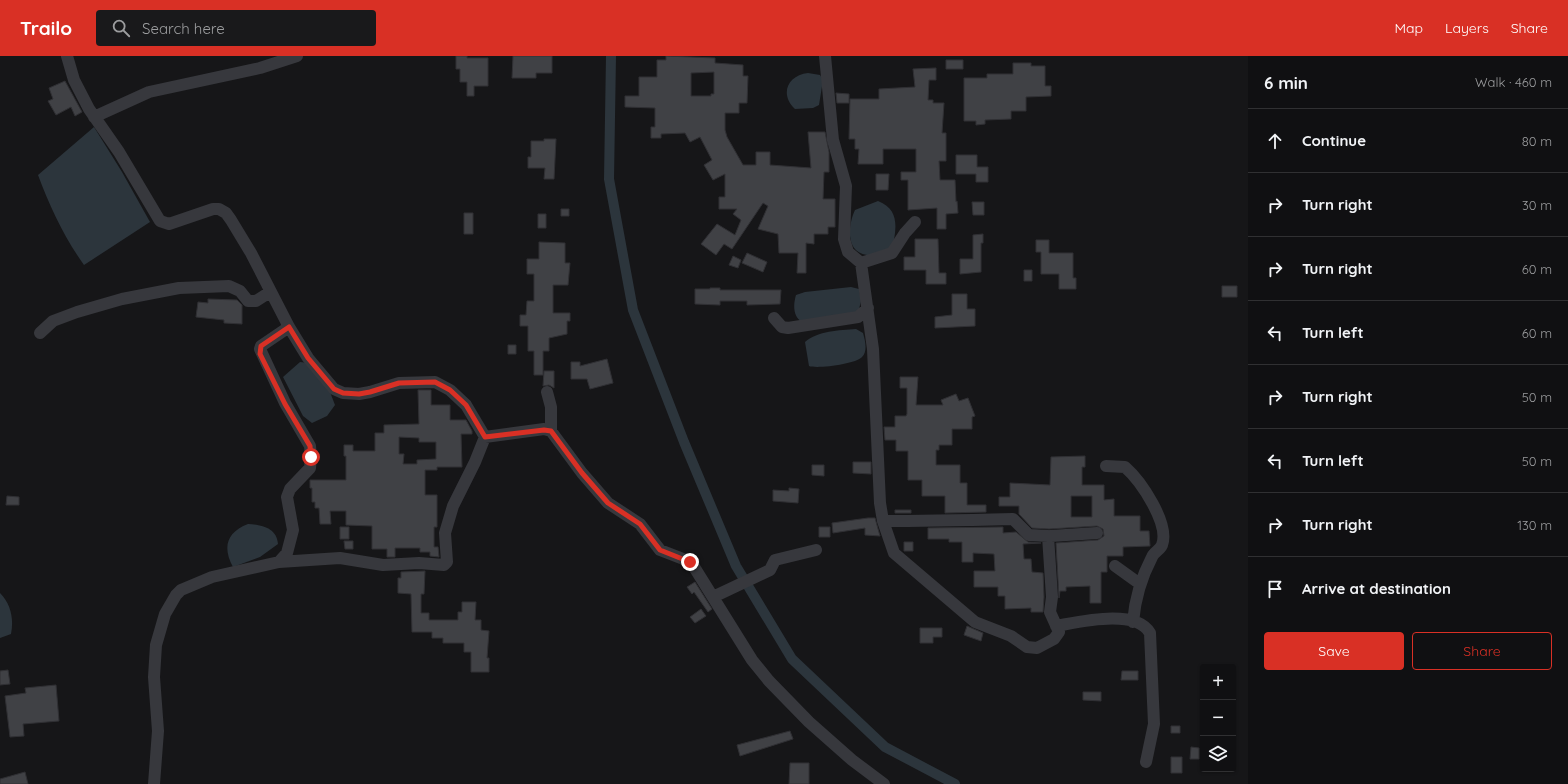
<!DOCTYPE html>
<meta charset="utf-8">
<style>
body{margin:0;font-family:Quicksand,sans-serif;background:#19191b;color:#f1f3f6}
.controls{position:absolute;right:12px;bottom:12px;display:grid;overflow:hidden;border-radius:4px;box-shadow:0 1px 3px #0004}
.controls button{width:36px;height:36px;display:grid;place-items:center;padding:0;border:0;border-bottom:1px solid #303032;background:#101012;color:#f1f3f6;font:20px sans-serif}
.stop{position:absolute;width:12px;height:12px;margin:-9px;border:3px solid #d93025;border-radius:50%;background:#fff}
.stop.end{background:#d93025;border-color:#fff;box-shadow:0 1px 4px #0008}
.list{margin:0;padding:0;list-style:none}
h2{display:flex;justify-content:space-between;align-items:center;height:52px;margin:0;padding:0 16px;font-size:17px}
h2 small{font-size:13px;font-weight:400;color:#9c9d9f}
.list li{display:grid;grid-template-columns:26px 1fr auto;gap:12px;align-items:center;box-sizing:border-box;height:64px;padding:0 16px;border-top:1px solid #303032}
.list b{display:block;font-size:15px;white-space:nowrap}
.list em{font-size:13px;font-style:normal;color:#9c9d9f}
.actions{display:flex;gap:8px;padding:12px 16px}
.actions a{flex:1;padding:9px 0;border:1px solid #d93025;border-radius:4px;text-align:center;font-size:14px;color:#d93025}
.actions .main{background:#d93025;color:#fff}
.icon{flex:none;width:22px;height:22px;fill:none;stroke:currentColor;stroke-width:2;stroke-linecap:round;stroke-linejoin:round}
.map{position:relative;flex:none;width:1248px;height:728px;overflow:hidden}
header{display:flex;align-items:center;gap:24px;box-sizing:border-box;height:56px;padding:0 20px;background:#d93025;color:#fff}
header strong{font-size:19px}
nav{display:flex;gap:22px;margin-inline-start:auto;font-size:14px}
.search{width:280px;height:36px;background:#19191b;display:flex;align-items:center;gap:10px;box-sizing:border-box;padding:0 14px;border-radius:4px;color:#9c9d9f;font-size:15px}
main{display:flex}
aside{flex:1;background:#101012}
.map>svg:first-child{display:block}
.water{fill:#2c353c}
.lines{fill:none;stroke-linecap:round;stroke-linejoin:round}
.canal{stroke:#2c353c;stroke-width:10}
.building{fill:#404145;stroke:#303034;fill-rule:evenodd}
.minor{stroke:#37383d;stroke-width:12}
.route{stroke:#d93025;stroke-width:5}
</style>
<header>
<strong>Trailo</strong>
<div class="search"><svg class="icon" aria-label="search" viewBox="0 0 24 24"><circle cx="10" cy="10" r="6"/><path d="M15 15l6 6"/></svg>Search here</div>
<nav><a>Map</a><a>Layers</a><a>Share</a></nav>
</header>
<main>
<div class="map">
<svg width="1248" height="728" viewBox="0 0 1248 728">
<rect width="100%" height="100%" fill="#161618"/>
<path class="water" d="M808 17 820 19 823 24 819 49 813 52 795 53C779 38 788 19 808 17Z
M94 71 122 116 150 166 84 209C64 181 50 151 38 119Z
M878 145C901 154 896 174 892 194 885 196 875 200 867 199 845 196 848 169 855 154Z
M851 231 859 233 861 245 858 257 802 266C793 261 793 249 796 239L805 236Z
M856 273 863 277C865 284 868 295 862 301 856 308 817 313 809 310L805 286C818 275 839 274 856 273Z
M300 306 309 307 330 336 335 349 327 360 312 367 303 360 283 321Z
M248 468C262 469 277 472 278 488L260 501 233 511C222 491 227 476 248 468Z
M0 537C11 548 14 563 11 578L0 582Z"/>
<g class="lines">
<path class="canal" d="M611 0 609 123 633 254 684 386 736 510 792 603 885 691 955 728"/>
</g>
<path class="building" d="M456 0H467V2H488V30H474V40H467V26H460V13H456Z
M513 0H552V17H536V22H512Z
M666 0 715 2V7L743 9V20H748L747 47H739V57H725V74L727 81 743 109H756V96H770V109L811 112 808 76H825L829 96V116H824L823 143H835V171H828V178H814V188L806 187V217H797L798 197H779L778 178 758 173 768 150 763 147 732 193 724 188 716 199 701 188 717 168 735 179 741 164 733 158 737 153H719V141H725V118L713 124 704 109 712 104 700 81 690 86 685 77 661 78V82H651V71H655V52L625 51V40H639V21H657V4H666ZM714 16V38H711V40H691V17Z
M946 4H963V13H946Z
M1013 7H1031V10H1045V30H1051V40L1026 41V55H1011V63L985 64V68L976 69V65H964V22H987V18H1013Z
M936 12V24H929L928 44H933V47H944L942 77H946V105H939L940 124H955L956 146 957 145 958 157 946 158V173H937V152L908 154V124H901V116H916V93H883V108H858L859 93H855V83H849L850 43H879V33L915 31 913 13Z
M65 25 82 56 75 60 71 51 56 59 48 45 53 43 49 32Z
M836 37 849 38V47H837Z
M544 83H556L554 123H544L545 112H528V101H531V85H544Z
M956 99H977V111H988V126H976V118H956Z
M876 118H889L888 134H876Z
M972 146H984V159H973Z
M561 153H569V160H561Z
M464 157H473V178H464Z
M538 158H546V172H538Z
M983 178V187H981V216L960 218V203H973V179Z
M915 183H938L939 217H946V228H926V214H904V201H915Z
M1036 184H1049V197H1073V222H1076V233H1059V218H1041V196H1036Z
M539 186 565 187V207H570L568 229H553V257H570V265H567V278L549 282V295H543V319H534V295H528V270H520V259H526L527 245H534V218H527V203H539Z
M747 197 767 206 763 216 742 207Z
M733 200 741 204 738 212 729 209Z
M1024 214H1032V225H1024Z
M1222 230H1237V241H1222Z
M710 232H720V234H781L780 248 747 249V245H720V249L695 248V233H710Z
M952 238H967V253H975V270L935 272V261L952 259Z
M208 243 237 244 242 249V268L224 267V264L196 261 198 246 208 247Z
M508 289H516V298H508Z
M607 303 613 327 590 333 587 323H571V306H580V310Z
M544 315H554V332L549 329 543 330Z
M900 321H918L916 349H943L941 344 956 338 959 345 968 342 975 360 972 361V373H952V389H939V394H936V409H960V427H967V449H986V456L945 457V440H922V424H908V395H896V384H885L884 371H895V360H906L907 358V332H900Z
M418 334H431V349H450V364H466L472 375V378H461L462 411H437V414H425V439H437V471H434V491H438L439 501 430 500V496H420V492H395V501H387V493H372V470L346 469V455H330L331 468H320L319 452H315V446H312V432H310V424H346V400H344V389H353V395H375V377H384V369L419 368ZM399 381 419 382V386H436V403L417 404V408H403L404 398H399Z
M1085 400V411H1082V429H1104V444L1114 443V460H1140V475H1149L1150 490 1123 491V500H1107V516H1101V547H1090V530L1066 531V535H1060L1059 542 1056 487 1098 484 1104 480 1103 473 1097 470 1049 473 1032 472 1019 458V450H999V441H1010V427L1050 429 1051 401ZM1071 440H1092V461H1071Z
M853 406H871V418L853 417Z
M812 409H824V420L812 419Z
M789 432 799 433 798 447 773 445V434L789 435Z
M7 440 19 441V449H6Z
M895 454H911V457H895Z
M868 462H875L880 480 865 479V472L833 477 832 467Z
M340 471H349V483H340Z
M819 471H830V481H819Z
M1003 471V477L1016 476 1028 486 1041 487 1023 488 1024 503H1031L1032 516 1043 517 1044 541 1043 556H1031V552L1005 553V540H998V531H974V515H995L994 498 973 497V506H962V486H949V483H928V472Z
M344 485H353V493H345Z
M904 486H913V495H904Z
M425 515 424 538H421V557H429V564H458V556H462V546H476L475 564H481V574L489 575 487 602H489V616H471V596H464V587H443V582H432V576H412L411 538 398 537V522H401V516Z
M695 526 712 553 708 556 694 536 692 538 687 531Z
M701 553 706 560 695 567 690 561Z
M967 570 983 577 981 585 964 579Z
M920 572H942V581H933V587H920Z
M8 614 10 628 0 629V615Z
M1122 615H1138V624H1121Z
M56 629 59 665 23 668 24 680 10 681 5 640 26 637 25 632Z
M1083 636H1101V645L1083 644Z
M1171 670H1180V677H1171Z
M790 675 793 683 740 700 737 689Z
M1191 691 1199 692V703H1190Z
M1171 701H1182V717H1171Z
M790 707H809V728H789Z
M25 716 28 728H0V723Z"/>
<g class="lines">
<path class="minor" d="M67 0 74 24 89 53 119 96 160 165 169 168 213 153H219L226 157 231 164 251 197 289 271 308 302 334 333 343 337 359 338 370 336 399 327 435 326 450 334 466 349 485 381 544 373 551 375 582 417 608 447 640 468 660 494 691 506 752 604 769 625 809 666 852 704 884 728
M825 0 833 84 846 130 844 183 848 196 861 207 873 293 880 447 883 465 894 497 975 566 1011 580 1027 591 1037 592 1054 583 1059 576 1050 556 1052 541 1048 480 1029 479 1013 463C970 464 926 465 883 465
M94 61 149 36 260 12 297 0
M861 207 892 197 905 177 915 166
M774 262 782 271 788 272 858 261 868 252
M40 277 53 265 77 256 122 243 179 232 229 230 240 235 248 245H256L270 236
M547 336 551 351V375
M1106 410 1125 411C1141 425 1170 468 1162 489 1160 494 1154 496 1152 501 1141 522 1135 542 1133 566
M1049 481 1051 480 1097 477
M279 506 287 497 293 474 287 441 290 433 310 412 311 401 310 390 285 347 260 293 261 290 289 271
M1115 510 1140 528
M713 541 770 514 775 504 816 494
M1056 570C1079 566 1136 552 1150 577L1154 668 1146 706
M154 728 158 675 154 621 156 589 165 558 176 539 181 534 212 521 279 506 340 502 383 509 419 507 444 509 447 506 445 477 453 450 475 406 485 381"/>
</g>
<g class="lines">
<path class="route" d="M311 401 310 390 285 348 260 298 261 290 289 271 308 302 334 333 343 337 359 338 370 336 399 327 435 326 450 334 466 349 485 381 544 374 551 375 582 417 608 447 640 468 660 494 690 506"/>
</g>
</svg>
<div class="controls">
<button>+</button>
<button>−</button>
<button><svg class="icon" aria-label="layers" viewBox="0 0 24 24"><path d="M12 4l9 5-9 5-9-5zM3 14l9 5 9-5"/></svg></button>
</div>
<div class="stop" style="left:311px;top:401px"></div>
<div class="stop end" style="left:690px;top:506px"></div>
</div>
<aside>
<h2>6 min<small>Walk · 460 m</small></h2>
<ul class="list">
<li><svg class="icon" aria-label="ahead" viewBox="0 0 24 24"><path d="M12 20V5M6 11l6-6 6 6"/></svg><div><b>Continue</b></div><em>80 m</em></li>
<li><svg class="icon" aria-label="right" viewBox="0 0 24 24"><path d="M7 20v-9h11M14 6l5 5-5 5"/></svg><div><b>Turn right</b></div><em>30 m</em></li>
<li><svg class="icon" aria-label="right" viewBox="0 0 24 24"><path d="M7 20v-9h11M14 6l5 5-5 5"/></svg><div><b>Turn right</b></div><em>60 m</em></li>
<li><svg class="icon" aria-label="left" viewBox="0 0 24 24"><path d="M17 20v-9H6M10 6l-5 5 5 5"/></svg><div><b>Turn left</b></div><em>60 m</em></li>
<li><svg class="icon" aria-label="right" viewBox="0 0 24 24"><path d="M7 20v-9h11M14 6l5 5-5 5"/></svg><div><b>Turn right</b></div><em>50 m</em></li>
<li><svg class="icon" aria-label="left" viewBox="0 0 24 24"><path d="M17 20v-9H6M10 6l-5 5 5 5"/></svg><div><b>Turn left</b></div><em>50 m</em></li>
<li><svg class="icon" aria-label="right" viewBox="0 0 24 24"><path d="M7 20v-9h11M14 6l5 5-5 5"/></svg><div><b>Turn right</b></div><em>130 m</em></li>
<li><svg class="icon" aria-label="arrive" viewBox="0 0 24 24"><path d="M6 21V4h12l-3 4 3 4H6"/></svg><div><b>Arrive at destination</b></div></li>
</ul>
<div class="actions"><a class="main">Save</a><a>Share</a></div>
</aside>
</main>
